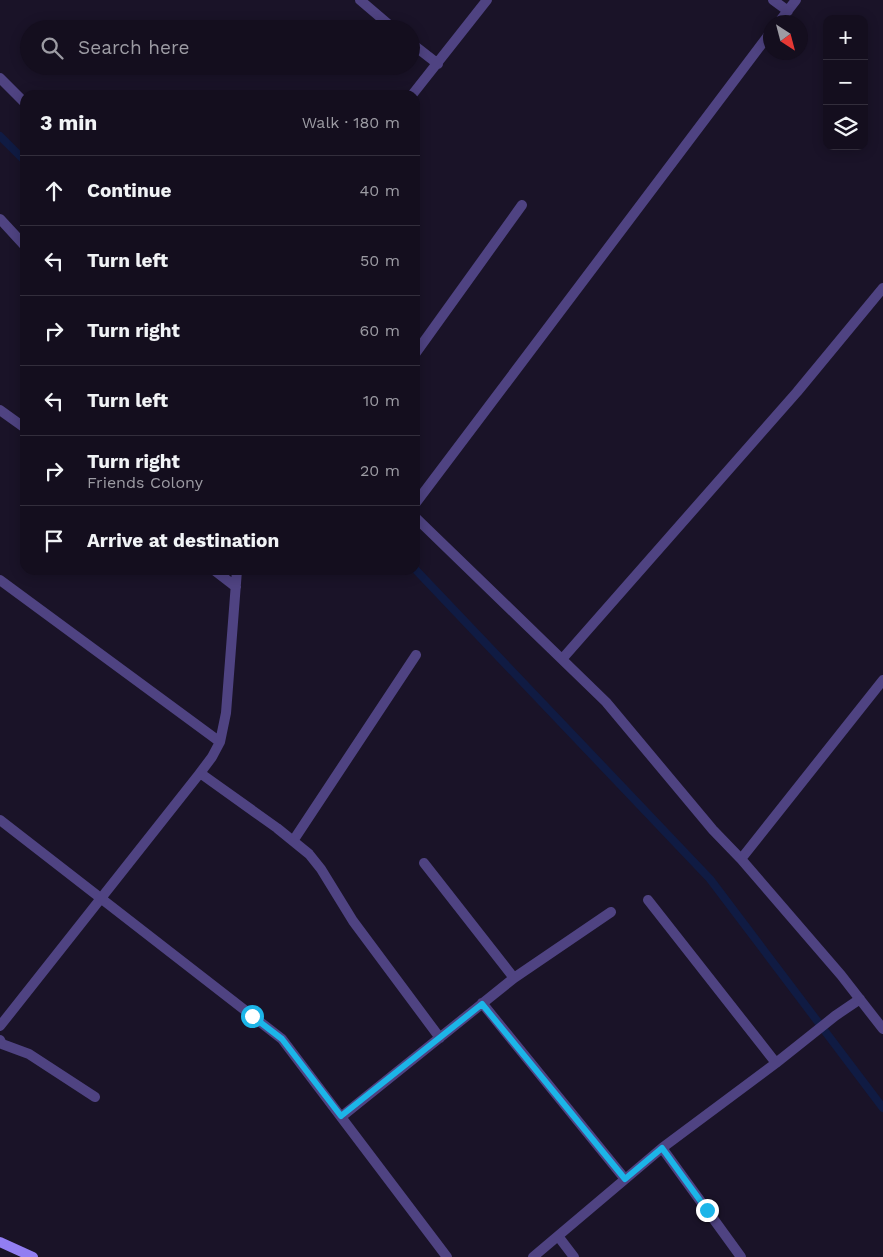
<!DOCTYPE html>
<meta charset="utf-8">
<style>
body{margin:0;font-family:"Work Sans",sans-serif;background:#211c2b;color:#f1f3f6}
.controls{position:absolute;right:15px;top:15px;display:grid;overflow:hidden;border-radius:10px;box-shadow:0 2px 12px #0003}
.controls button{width:45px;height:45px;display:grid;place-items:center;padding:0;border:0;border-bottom:1px solid #332e3c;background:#140e1e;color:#f1f3f6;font:25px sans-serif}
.compass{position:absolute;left:763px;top:15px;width:45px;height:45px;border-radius:50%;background:#140e1e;box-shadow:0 2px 12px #0003;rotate:144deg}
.stop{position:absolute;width:15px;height:15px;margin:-11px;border:4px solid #1cb5e8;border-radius:50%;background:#fff}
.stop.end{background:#1cb5e8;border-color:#fff;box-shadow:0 1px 5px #0008}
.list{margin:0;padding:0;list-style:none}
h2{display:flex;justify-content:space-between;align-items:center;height:65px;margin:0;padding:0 20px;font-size:21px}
h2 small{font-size:16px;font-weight:400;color:#9d9ca4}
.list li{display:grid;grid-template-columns:32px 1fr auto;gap:15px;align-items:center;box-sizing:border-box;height:70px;padding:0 20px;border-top:1px solid #332e3c}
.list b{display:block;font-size:19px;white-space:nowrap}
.list p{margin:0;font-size:16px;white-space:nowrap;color:#9d9ca4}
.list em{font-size:16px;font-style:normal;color:#9d9ca4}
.icon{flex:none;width:28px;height:28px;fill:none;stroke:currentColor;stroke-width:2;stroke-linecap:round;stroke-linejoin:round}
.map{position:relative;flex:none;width:883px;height:1257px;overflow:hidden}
.search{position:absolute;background:#140e1e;box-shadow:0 2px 12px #0003;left:20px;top:20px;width:400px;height:55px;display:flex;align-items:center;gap:12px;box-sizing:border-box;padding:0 18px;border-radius:28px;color:#9d9ca4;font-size:19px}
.panel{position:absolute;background:#140e1e;box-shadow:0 2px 12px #0003;left:20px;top:90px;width:400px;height:485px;border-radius:15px}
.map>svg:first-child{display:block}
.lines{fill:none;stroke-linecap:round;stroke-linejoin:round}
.stream{stroke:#101b43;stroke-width:8}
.street{stroke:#4f4382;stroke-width:10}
.secondary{stroke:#927ef2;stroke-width:10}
.route{stroke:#1cb5e8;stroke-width:6}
</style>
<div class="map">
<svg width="883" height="1257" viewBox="0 0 883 1257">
<rect width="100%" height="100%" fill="#1a1328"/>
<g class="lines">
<path class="stream" d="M0 136 25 161
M415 569 710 879 883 1108"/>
<path class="street" d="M360 0 394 29
M773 0 788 11
M779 22 796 0
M411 43 438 64
M0 78 25 103
M412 95 487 0
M0 219 25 246
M415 354 522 205
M0 410 25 428
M415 504 770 33
M415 517 606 702 713 830 741 859 841 975 883 1029
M214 570 236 587
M0 580 220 742
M563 658 797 392 883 288
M200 773 277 828 309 854 321 869 353 921 440 1038
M0 820 282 1039 447 1257
M293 841 416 655
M741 859 883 680
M424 863 514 978
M648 900 776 1063
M482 1003 625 1179
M0 1026 200 773 212 757 220 742 226 713 237 570
M0 1040 2 1044 29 1054 95 1097
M341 1117 514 978 611 912
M662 1148 741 1257
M558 1236 574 1257
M533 1257 662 1148 776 1063 835 1016 860 999"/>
<path class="secondary" d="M0 1242 33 1257"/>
</g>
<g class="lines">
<path class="route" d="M252 1016 282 1039 341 1116 482 1004 625 1179 662 1148 707 1210"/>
</g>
</svg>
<div class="controls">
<button>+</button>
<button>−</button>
<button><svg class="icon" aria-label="layers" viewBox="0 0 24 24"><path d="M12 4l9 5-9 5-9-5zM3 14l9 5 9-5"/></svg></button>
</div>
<svg class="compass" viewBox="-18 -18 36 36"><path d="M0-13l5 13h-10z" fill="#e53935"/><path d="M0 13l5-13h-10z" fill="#9d9ca4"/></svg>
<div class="stop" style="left:252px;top:1016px"></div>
<div class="stop end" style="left:707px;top:1210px"></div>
<div class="search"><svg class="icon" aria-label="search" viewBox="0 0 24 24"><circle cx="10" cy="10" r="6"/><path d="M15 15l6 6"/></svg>Search here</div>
<section class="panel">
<h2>3 min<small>Walk · 180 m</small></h2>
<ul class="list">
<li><svg class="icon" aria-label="ahead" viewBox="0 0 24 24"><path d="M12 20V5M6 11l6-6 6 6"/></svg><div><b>Continue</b></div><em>40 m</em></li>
<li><svg class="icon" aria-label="left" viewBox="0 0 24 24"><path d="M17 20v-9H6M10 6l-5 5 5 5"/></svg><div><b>Turn left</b></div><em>50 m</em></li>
<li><svg class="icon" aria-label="right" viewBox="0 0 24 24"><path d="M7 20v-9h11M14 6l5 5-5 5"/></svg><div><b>Turn right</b></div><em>60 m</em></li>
<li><svg class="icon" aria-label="left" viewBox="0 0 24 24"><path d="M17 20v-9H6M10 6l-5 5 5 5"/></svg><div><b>Turn left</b></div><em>10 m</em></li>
<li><svg class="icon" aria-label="right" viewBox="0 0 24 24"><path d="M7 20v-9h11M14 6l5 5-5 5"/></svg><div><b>Turn right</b><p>Friends Colony</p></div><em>20 m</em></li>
<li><svg class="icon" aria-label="arrive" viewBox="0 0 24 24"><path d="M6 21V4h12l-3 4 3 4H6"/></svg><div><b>Arrive at destination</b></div></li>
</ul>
</section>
</div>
